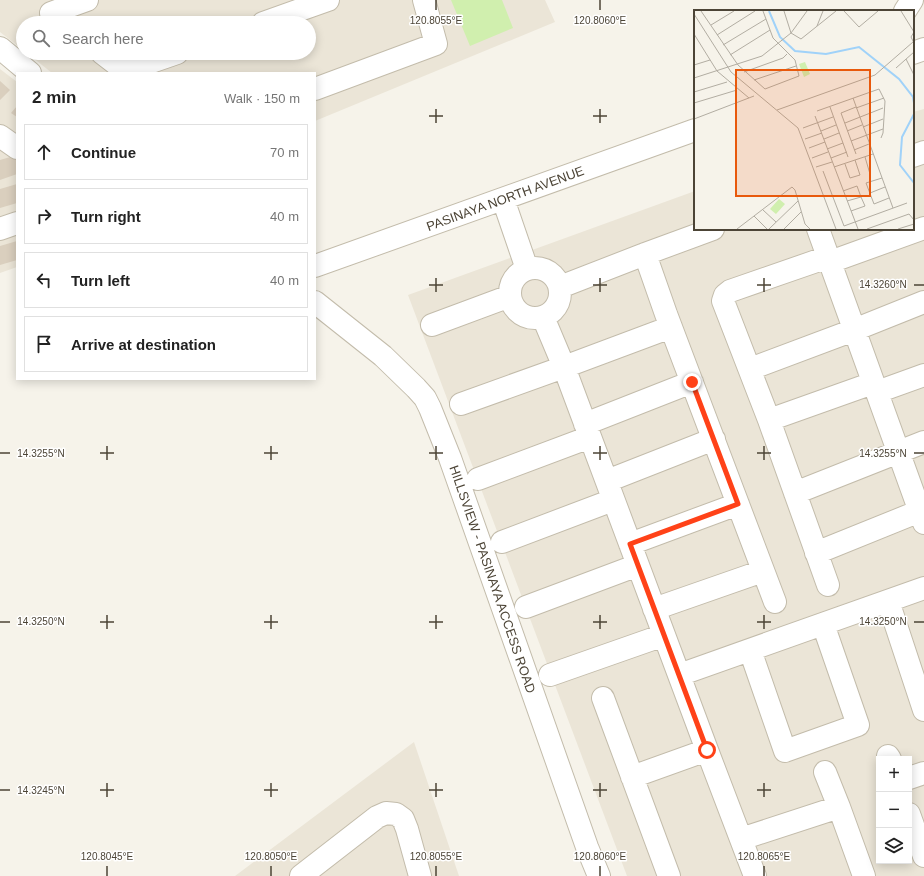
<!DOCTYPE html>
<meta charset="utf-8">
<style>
body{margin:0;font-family:Helvetica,sans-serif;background:#f6f6f6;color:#222}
.controls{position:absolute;right:12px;bottom:12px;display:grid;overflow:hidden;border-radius:0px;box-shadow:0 2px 10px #0003}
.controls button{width:36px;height:36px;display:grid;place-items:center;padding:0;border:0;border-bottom:1px solid #e0e0e0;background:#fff;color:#222;font:20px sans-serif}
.stop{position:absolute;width:12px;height:12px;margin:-9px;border:3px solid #ff4218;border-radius:50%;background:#fff}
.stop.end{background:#ff4218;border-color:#fff;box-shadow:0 1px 4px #0008}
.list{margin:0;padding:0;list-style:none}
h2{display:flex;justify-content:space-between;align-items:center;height:52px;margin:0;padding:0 16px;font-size:17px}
h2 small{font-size:13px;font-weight:400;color:#767676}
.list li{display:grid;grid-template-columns:26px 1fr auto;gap:12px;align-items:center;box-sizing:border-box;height:56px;margin:0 8px 8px;padding:0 8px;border:1px solid #e0e0e0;border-radius:0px}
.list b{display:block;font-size:15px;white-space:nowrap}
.list em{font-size:13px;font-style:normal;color:#767676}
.icon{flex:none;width:22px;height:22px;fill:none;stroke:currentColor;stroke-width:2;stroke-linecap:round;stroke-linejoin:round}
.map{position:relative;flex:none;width:924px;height:876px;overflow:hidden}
.search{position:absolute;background:#fff;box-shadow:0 2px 10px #0003;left:16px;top:16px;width:300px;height:44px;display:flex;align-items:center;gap:10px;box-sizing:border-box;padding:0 14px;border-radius:22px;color:#767676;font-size:15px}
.panel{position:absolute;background:#fff;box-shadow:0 2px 10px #0003;left:16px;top:72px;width:300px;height:308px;border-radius:0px}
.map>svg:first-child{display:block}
.residential{fill:#ebe5d7;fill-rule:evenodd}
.green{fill:#d0efae}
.building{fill:#dacfbe}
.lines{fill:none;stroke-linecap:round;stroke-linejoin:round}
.minor-casing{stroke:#c3bcab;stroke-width:24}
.minor{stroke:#fff;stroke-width:22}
.route{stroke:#ff4218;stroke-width:5}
.ticks{fill:none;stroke:#4c4436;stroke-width:1.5}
.labels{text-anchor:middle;stroke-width:3;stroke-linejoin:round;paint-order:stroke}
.street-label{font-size:13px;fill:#4c4436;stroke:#fff}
.inset-river{fill:none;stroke:#a0d2f9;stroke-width:2}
.inset-road{fill:none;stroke:#b2ada2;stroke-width:1}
.view{fill:#e8590c;fill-opacity:0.15;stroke:#e8590c;stroke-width:2}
.inset-edge{fill:none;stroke:#4c4436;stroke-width:2}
.ticks-label{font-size:10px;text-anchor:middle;fill:#4c4436;stroke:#fff;stroke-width:3;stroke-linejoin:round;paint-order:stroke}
</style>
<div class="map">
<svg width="924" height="876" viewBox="0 0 924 876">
<rect width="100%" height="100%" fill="#f6f3ea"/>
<path class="residential" d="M0 0H545L555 22 315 121V73H52L27 53H309V23H23V50L0 32Z
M0 69 17 82V267L0 273Z
M924 109V876H627L408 295 695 191V229H913V112ZM879 759H909V861H879Z
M414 742 459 876H235Z"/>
<path class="green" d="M451 0H502L513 28 470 46Z"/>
<path class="building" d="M0 81 10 90 0 100Z
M17 106V117L11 113Z
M17 155V174L0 180V160Z
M17 184V203L0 208V189Z
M17 241V260L0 265V246Z"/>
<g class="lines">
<g class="minor-casing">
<path id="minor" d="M905 11 912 0
M51 13 87 0
M263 23 328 0
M0 48 30 73
M102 53 128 73
M913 53 924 49
M125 71 177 53
M315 89 436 44 424 0
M0 136 17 148
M913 156 924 152
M503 199 527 269
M0 229 17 223
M818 229 924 523
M645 254 666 314 775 602
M830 262 924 228
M315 266 695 130
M510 293a25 25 0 1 1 50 0a25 25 0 1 1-50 0Z
M560 287 645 254 713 229
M315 302 383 356 416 388 425 398 430 408 450 458 587 847 599 876
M543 317 564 367 707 750 755 876
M432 325 510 296
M750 369 854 330 924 302
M877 392 924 375
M461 404 564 367 671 327
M769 420 873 383
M585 424 692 382
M478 479 590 437
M607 481 714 439
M795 493 924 442
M502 542 613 500
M630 544 738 504
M816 553 920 511
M828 585 769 420 723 301 725 295 730 291 828 257
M888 601 924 710
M526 607 638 565
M654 609 763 571
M750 650 785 751 858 725 823 624
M550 675 664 635
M679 675 924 588
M603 698 669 876
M888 756 890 759
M825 772 839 807
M632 777 707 750
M909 778 924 773
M909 814 924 856
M741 839 839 807 864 876
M301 876 377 817 386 813 396 814 403 819 407 829 420 876"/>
</g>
<use href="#minor" class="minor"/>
</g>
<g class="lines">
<path class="route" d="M692 382 738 504 630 544 707 750"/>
</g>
<path class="ticks" d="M436 0V10M600 0V10M436 109V123M600 109V123M429 116H443M593 116H607M436 278V292M600 278V292M764 278V292M429 285H443M593 285H607M757 285H771M914 285H924M107 446V460M271 446V460M436 446V460M600 446V460M764 446V460M0 453H10M100 453H114M264 453H278M429 453H443M593 453H607M757 453H771M914 453H924M107 615V629M271 615V629M436 615V629M600 615V629M764 615V629M0 622H10M100 622H114M264 622H278M429 622H443M593 622H607M757 622H771M914 622H924M107 783V797M271 783V797M436 783V797M600 783V797M764 783V797M0 790H10M100 790H114M264 790H278M429 790H443M593 790H607M757 790H771M107 866V876M271 866V876M436 866V876M600 866V876M764 866V876"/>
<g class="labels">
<g class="street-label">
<text transform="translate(505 198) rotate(-20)" y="5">PASINAYA NORTH AVENUE</text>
<text transform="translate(493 579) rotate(71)" y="5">HILLSVIEW - PASINAYA ACCESS ROAD</text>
</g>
</g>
<g transform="translate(694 10)">
<rect width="220" height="220" fill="#f6f3ea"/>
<path d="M111 52 116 64 110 67 105 54ZM85 189 91 194 82 204 76 199Z" fill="#d0efae"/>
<path class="inset-river" d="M75 1 86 27 101 41 132 44 165 37 205 69 219 87 220 93M220 104 208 127 206 155 220 173"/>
<path class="inset-road" d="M7 1 44 55 71 79 105 66 101 50 79 28 69 1M90 1 97 23 107 29 142 1M150 1 165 17 184 1M207 1 220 22M0 4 37 62 104 118 142 219M17 15 40 1M123 16 129 1M220 22 217 27 220 33M0 24 23 61 55 88M23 25 61 1M29 35 72 9M36 45 76 20M212 49 220 65M0 55 16 50M202 58 220 42M50 62 89 48 93 44M0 68 68 46 97 23 113 1M60 70 102 56M0 82 33 72M159 88 199 198M0 93 43 80M136 97 154 147M162 98 190 88M83 100 181 65 219 32M123 101 185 79 191 91 189 123 187 128M121 106 164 219M0 109 60 86M151 113 189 98M169 117 189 109M109 118 139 107M127 121 142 115M153 121 168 115M111 129 128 123M130 129 145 123M157 131 189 119M115 138 131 132M133 139 149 133M160 140 175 134M162 144 147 103 162 97M171 147 176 164M118 148 134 142M137 148 153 142M151 154 156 168 166 165 161 150M122 157 138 152M140 157 179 144M129 161 150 216 213 193M188 168 172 173 180 194 195 188M149 181 163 176 167 187M176 183 191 177M153 191 167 187 171 196 157 201M69 200 82 212M60 206 73 219M43 219 98 177 101 180 111 214 116 219M75 219 104 191M90 219 107 202M173 219 215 204 220 210M204 219 220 214"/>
<path class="view" d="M42 60H176V186H42Z"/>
<rect width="220" height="220" class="inset-edge"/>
</g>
<g class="ticks-label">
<text x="436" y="24">120.8055°E</text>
<text x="600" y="24">120.8060°E</text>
<text x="883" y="288">14.3260°N</text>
<text x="41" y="457">14.3255°N</text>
<text x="883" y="457">14.3255°N</text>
<text x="41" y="625">14.3250°N</text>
<text x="883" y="625">14.3250°N</text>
<text x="41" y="794">14.3245°N</text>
<text x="107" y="860">120.8045°E</text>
<text x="271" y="860">120.8050°E</text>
<text x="436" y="860">120.8055°E</text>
<text x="600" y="860">120.8060°E</text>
<text x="764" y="860">120.8065°E</text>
</g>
</svg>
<div class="controls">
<button>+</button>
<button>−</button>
<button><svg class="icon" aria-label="layers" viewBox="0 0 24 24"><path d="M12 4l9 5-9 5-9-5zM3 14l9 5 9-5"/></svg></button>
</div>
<div class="stop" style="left:707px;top:750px"></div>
<div class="stop end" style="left:692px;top:382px"></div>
<div class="search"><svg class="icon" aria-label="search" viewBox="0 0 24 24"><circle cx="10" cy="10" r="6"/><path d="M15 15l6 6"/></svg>Search here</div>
<section class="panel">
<h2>2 min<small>Walk · 150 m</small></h2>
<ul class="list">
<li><svg class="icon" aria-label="ahead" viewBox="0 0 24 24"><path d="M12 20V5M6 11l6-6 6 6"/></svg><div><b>Continue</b></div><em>70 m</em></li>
<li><svg class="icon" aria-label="right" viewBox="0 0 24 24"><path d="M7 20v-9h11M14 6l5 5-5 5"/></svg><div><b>Turn right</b></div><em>40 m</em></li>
<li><svg class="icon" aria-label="left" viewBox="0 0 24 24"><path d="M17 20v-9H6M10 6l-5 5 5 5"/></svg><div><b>Turn left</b></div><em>40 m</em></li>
<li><svg class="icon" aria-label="arrive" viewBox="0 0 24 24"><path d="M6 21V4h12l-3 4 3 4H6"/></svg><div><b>Arrive at destination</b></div></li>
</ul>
</section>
</div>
